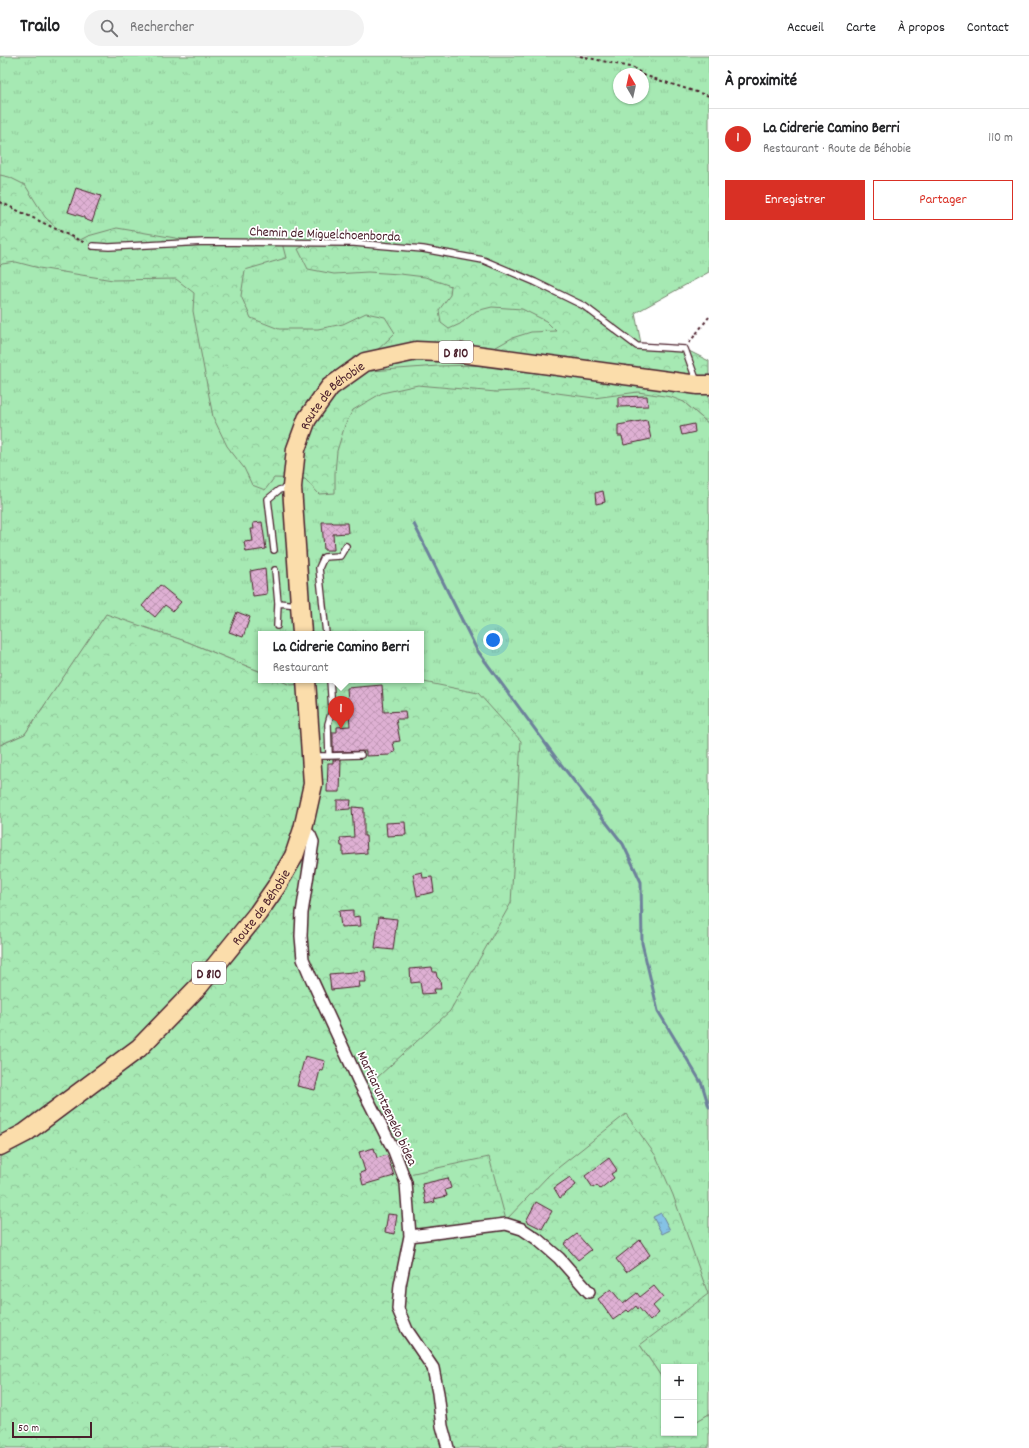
<!DOCTYPE html>
<html lang="fr">
<meta charset="utf-8">
<style>
body{margin:0;font-family:Dekko,sans-serif;background:#f2f2f2;color:#202124}
.controls{position:absolute;right:12px;bottom:12px;display:grid;overflow:hidden;border-radius:0px;box-shadow:0 1px 3px #0004}
.controls button{width:36px;height:36px;display:grid;place-items:center;padding:0;border:0;border-bottom:1px solid #e0e0e0;background:#fff;color:#202124;font:20px sans-serif}
.compass{position:absolute;left:613px;top:12px;width:36px;height:36px;border-radius:50%;background:#fff;box-shadow:0 1px 3px #0004;rotate:351deg}
.scale{position:absolute;left:12px;bottom:10px;width:80px;box-sizing:border-box;padding-left:4px;border:2px solid #4a1f2b;border-top:0;font-size:11px;line-height:14px;white-space:nowrap;color:#4a1f2b;-webkit-text-stroke:3px #fff;paint-order:stroke}
.you{position:absolute;left:493px;top:584px;width:14px;height:14px;margin:-10px;border:3px solid #fff;border-radius:50%;background:#1a73e8;box-shadow:0 0 0 6px #1a73e833}
.badge{display:grid;place-items:center;width:26px;height:26px;border-radius:50%;background:#d93025;color:#fff;font-size:13px;font-weight:700}
.pin{position:absolute;translate:-50% -33px;filter:drop-shadow(0 1px 2px #0008)}
.pin::after{content:'';position:absolute;top:21px;width:14px;height:12px;background:inherit;clip-path:polygon(0 0,100% 0,50% 100%)}
.popup{position:absolute;left:258px;top:575px;width:166px;height:52px;box-sizing:border-box;display:grid;place-content:center;border-radius:0px;background:#fff;filter:drop-shadow(0 1px 3px #0005);font-size:13px;white-space:nowrap;color:#757577}
.popup b{font-size:15px;color:#202124}
.popup::after{content:'';position:absolute;left:50%;top:100%;margin-left:-8px;border:8px solid transparent;border-top-color:#fff}
.list{margin:0;padding:0;list-style:none}
h2{display:flex;justify-content:space-between;align-items:center;height:52px;margin:0;padding:0 16px;font-size:17px}
h2 small{font-size:13px;font-weight:400;color:#757577}
.list li{display:grid;grid-template-columns:26px 1fr auto;gap:12px;align-items:center;box-sizing:border-box;height:60px;padding:0 16px;border-top:1px solid #e0e0e0}
.list b{display:block;font-size:15px;white-space:nowrap}
.list p{margin:0;font-size:13px;white-space:nowrap;color:#757577}
.list em{font-size:13px;font-style:normal;color:#757577}
.actions{display:flex;gap:8px;padding:12px 16px}
.actions a{flex:1;padding:9px 0;border:1px solid #d93025;border-radius:0px;text-align:center;font-size:14px;color:#d93025}
.actions .main{background:#d93025;color:#fff}
.icon{flex:none;width:22px;height:22px;fill:none;stroke:currentColor;stroke-width:2;stroke-linecap:round;stroke-linejoin:round}
.map{position:relative;flex:none;width:709px;height:1392px;overflow:hidden}
header{display:flex;align-items:center;gap:24px;box-sizing:border-box;height:56px;padding:0 20px;background:#fff;border-bottom:1px solid #e0e0e0}
header strong{font-size:19px}
nav{display:flex;gap:22px;margin-inline-start:auto;font-size:14px}
.search{width:280px;height:36px;background:#f2f2f2;display:flex;align-items:center;gap:10px;box-sizing:border-box;padding:0 14px;border-radius:22px;color:#757577;font-size:15px}
main{display:flex}
aside{flex:1;background:#fff}
.map>svg:first-child{display:block}
.grass{fill:url(#grass-tufts);stroke:#78846f;fill-rule:evenodd}
.forest{fill:url(#forest-crowns);stroke:#78846f}
.water{fill:url(#water-ripples);stroke:#6d819b}
.lines{fill:none;stroke-linecap:round;stroke-linejoin:round}
.stream{stroke:#6d819b;stroke-width:3}
.building{fill:url(#building-cross-hatch);stroke:#4a1f2b}
.service-casing{stroke:#4a1f2b;stroke-width:8}
.minor-casing{stroke:#4a1f2b;stroke-width:14}
.primary-casing{stroke:#4a1f2b;stroke-width:21}
.path{stroke:#4a1f2b;stroke-width:2;stroke-dasharray:3 3;stroke-linecap:butt}
.service{stroke:#fff;stroke-width:5.5}
.minor{stroke:#fff;stroke-width:11}
.primary{stroke:#fbddab;stroke-width:18}
.labels{text-anchor:middle;stroke-width:3.5;stroke-linejoin:round;paint-order:stroke}
.shield{fill:#fff;stroke:#80626b;stroke-width:1}
.shield-label{font-size:13px;font-weight:bold;fill:#4a1f2b}
.street-label{font-size:14px;fill:#4a1f2b;stroke:#fff}
</style>
<header>
<strong>Trailo</strong>
<div class="search"><svg class="icon" aria-label="search" viewBox="0 0 24 24"><circle cx="10" cy="10" r="6"/><path d="M15 15l6 6"/></svg>Rechercher</div>
<nav><a>Accueil</a><a>Carte</a><a>À propos</a><a>Contact</a></nav>
</header>
<main>
<div class="map">
<svg width="709" height="1392" viewBox="0 0 709 1392">
<defs>
<pattern id="grass-tufts" width="24" height="20" patternUnits="userSpaceOnUse"><rect width="24" height="20" fill="#a6e9b3"/><path d="M3 7l-1-3M5 7V3M7 7l1-3M15 17l-1-3M17 17v-4M19 17l1-3" fill="none" stroke="#90c79a"/></pattern>
<pattern id="forest-crowns" width="20" height="18" patternUnits="userSpaceOnUse"><rect width="20" height="18" fill="#a6e9b3"/><path d="M2 6a3 3 0 1 1 6 0M12 15a3 3 0 1 1 6 0" fill="none" stroke="#90c79a"/></pattern>
<pattern id="water-ripples" width="26" height="14" patternUnits="userSpaceOnUse"><rect width="26" height="14" fill="#85c2e5"/><path d="M2 4q2-2 4 0t4 0M15 11q2-2 4 0t4 0" fill="none" stroke="#74a6c5"/></pattern>
<pattern id="building-cross-hatch" width="8" height="8" patternUnits="userSpaceOnUse"><rect width="8" height="8" fill="#deb0d3"/><path d="M0 0l8 8M0 8l8-8" fill="none" stroke="#c097b5"/></pattern>
</defs>
<rect width="100%" height="100%" fill="#fff"/>
<filter id="ink" filterUnits="userSpaceOnUse"><feTurbulence type="fractalNoise" baseFrequency=".025" numOctaves="2"/><feDisplacementMap in="SourceGraphic" scale="8" xChannelSelector="R" yChannelSelector="G"/><feConvolveMatrix kernelMatrix="1 2 1 2 8 2 1 2 1" color-interpolation-filters="sRGB"/></filter>
<g filter="url(#ink)">
<path class="grass" d="M0 0H709V216L635 257 646 313 709 368V1358L694 1367V1311H664V1325L640 1289 355 1181 290 629 279 624H421V578H261V616L188 586 106 559 25 678 0 689ZM619 18H643V42H619Z"/>
<path class="forest" d="M0 119 9 121 25 129 45 161 61 176 78 185 88 180 117 172 181 183H208L230 186 282 187 286 202 245 214 241 240 251 262 279 273H318L343 268 366 257 385 261 395 277 365 306 371 315 438 310 479 309 489 295 512 282 531 276 556 275 546 265 522 253 492 251 476 255 460 268 449 273 441 267 439 254 450 239 451 230 425 221 400 218 368 216 334 218 308 213 298 193 311 187 423 193 483 204 584 250 637 290 685 293 709 305V368L684 346 671 341 638 336 594 342 535 334 496 336 418 329 382 337 353 354 345 369 337 395 335 417V437L319 438 305 423 274 422 265 434 252 429 244 412 227 390 213 361 193 255 194 237 176 223 113 224 75 218 39 212 16 206 2 208 0 210Z
M106 558 188 586 261 616V624H279L290 629 343 624H414L478 637 521 685 511 847 450 955 368 1030 374 1049 409 1118 489 1101 506 1164 549 1119 626 1058 656 1100 673 1139 708 1238 640 1289 664 1325V1377H694V1367L709 1358V1392H0V689L25 678Z"/>
<path class="water" d="M661 1157 670 1174 662 1178 653 1161Z"/>
<g class="lines">
<path class="stream" d="M414 468 477 594 556 702 623 788 641 826 642 887 658 955 702 1028 709 1051"/>
</g>
<path class="building" d="M76 132 101 140 92 166 84 163V161L68 156Z
M647 340 648 350 618 351V341Z
M647 364 651 383 624 389 622 380H618V369Z
M694 368 695 376 682 379 680 371Z
M603 435 605 446 596 448 595 437Z
M262 466 266 493 246 496 244 486 253 485 251 473H254L253 467Z
M322 466H332L333 467H347L348 477 333 478 334 494H324Z
M265 512 267 538 253 540 250 515Z
M160 529 181 546 173 555 165 549 155 561 142 550Z
M237 556 250 561 243 581 229 576Z
M382 629 384 656 405 655 406 663H396L400 685 393 686 395 696 392 697 390 699 366 700V695L333 696V676H337V671L350 670 347 632Z
M333 704H341L340 736H327L328 707H333Z
M337 744H351L350 753 337 754Z
M352 751 364 752V780H366L367 797 343 799V790H341L340 782 354 781Z
M405 766 406 779 387 780 386 767Z
M422 816 423 822 432 821 434 836 417 840 413 818Z
M353 854V861L360 860 361 870 341 871 339 855Z
M379 861 397 863 393 894 375 892Z
M432 911 433 916H436L437 921 440 924 441 933H434L435 937 422 938 420 926 411 927 410 913Z
M365 915 366 926H359L360 931 331 934 329 918Z
M305 1000 325 1005 323 1015 320 1014 315 1034 297 1030Z
M374 1092 377 1102 387 1099 394 1120 363 1129 360 1117 365 1115 359 1096Z
M609 1102 617 1114 611 1118 614 1122 600 1133 597 1129 593 1132 585 1120Z
M570 1121 576 1129 560 1142 554 1132Z
M448 1122 451 1132 445 1134 447 1140 434 1143 435 1146 426 1148 422 1128Z
M536 1146 552 1155 542 1173 526 1165Z
M388 1158 397 1159 394 1178 385 1176Z
M577 1178 591 1194 578 1204 564 1188Z
M640 1184 650 1199 626 1216 616 1203Z
M654 1230 663 1241 653 1250 659 1257 650 1265 639 1252 638 1253 636 1250 629 1256 627 1254 613 1264 598 1243 611 1233 623 1248 637 1237 640 1241Z"/>
<g class="lines">
<g class="service-casing">
<path id="service" d="M93 190 109 191 205 186 354 187 423 193 483 204 535 226 584 250 637 290 685 293 697 326
M274 494 268 443 279 434 290 431
M275 514 278 547 277 570
M278 547 298 549
M326 578 319 512 324 501 340 500 346 490
M313 700H329L328 668 332 654 330 624
M329 700 361 699"/>
</g>
<g class="minor-casing">
<path id="minor" d="M303 773 310 779 313 786 302 857 301 880 303 903 312 924 358 1024 394 1095 406 1127 410 1180 400 1229 398 1253 407 1274 433 1312 438 1337 442 1370 448 1392
M410 1180 506 1168 522 1173 537 1183 559 1202 589 1236"/>
</g>
<g class="primary-casing">
<g id="primary">
<path id="s1" d="M302 578 292 431 296 393 307 363 330 331 365 306 416 295 461 297 698 329H709"/>
<path id="s2" d="M0 1090 25 1077 139 992 199 930 258 857 276 831 294 800 303 773 313 728 306 624"/>
</g>
</g>
<path class="path" d="M580 0 634 12 642 18
M643 19 709 40
M0 146 85 187
M689 287 709 261"/>
<use href="#service" class="service"/>
<use href="#minor" class="minor"/>
<use href="#primary" class="primary"/>
</g>
</g>
<g class="labels">
<g class="shield">
<rect x="439" y="285" width="34" height="22" rx="3"/>
<rect x="192" y="906" width="34" height="22" rx="3"/>
</g>
<g class="shield-label">
<text x="456" y="301">D 810</text>
<text x="209" y="922">D 810</text>
</g>
<g class="street-label">
<text transform="translate(325 177) rotate(2)" y="5">Chemin de Miguelchoenborda</text>
<text dy="5" stroke="none"><textPath href="#s1" startOffset="252">Route de Béhobie</textPath></text>
<text dy="5" stroke="none"><textPath href="#s2" startOffset="357">Route de Béhobie</textPath></text>
<text transform="translate(388 1052) rotate(65)" y="5">Martiaruntzeneko bidea</text>
</g>
</g>
</svg>
<div class="controls">
<button>+</button>
<button>−</button>
</div>
<svg class="compass" viewBox="-18 -18 36 36"><path d="M0-13l5 13h-10z" fill="#e53935"/><path d="M0 13l5-13h-10z" fill="#757577"/></svg>
<div class="scale">50 m</div>
<div class="you"></div>
<div class="pin badge" style="left:341px;top:673px">1</div>
<div class="popup"><b>La Cidrerie Camino Berri</b>Restaurant</div>
</div>
<aside>
<h2>À proximité<small></small></h2>
<ul class="list">
<li><span class="badge">1</span><div><b>La Cidrerie Camino Berri</b><p>Restaurant · Route de Béhobie</p></div><em>110 m</em></li>
</ul>
<div class="actions"><a class="main">Enregistrer</a><a>Partager</a></div>
</aside>
</main>
